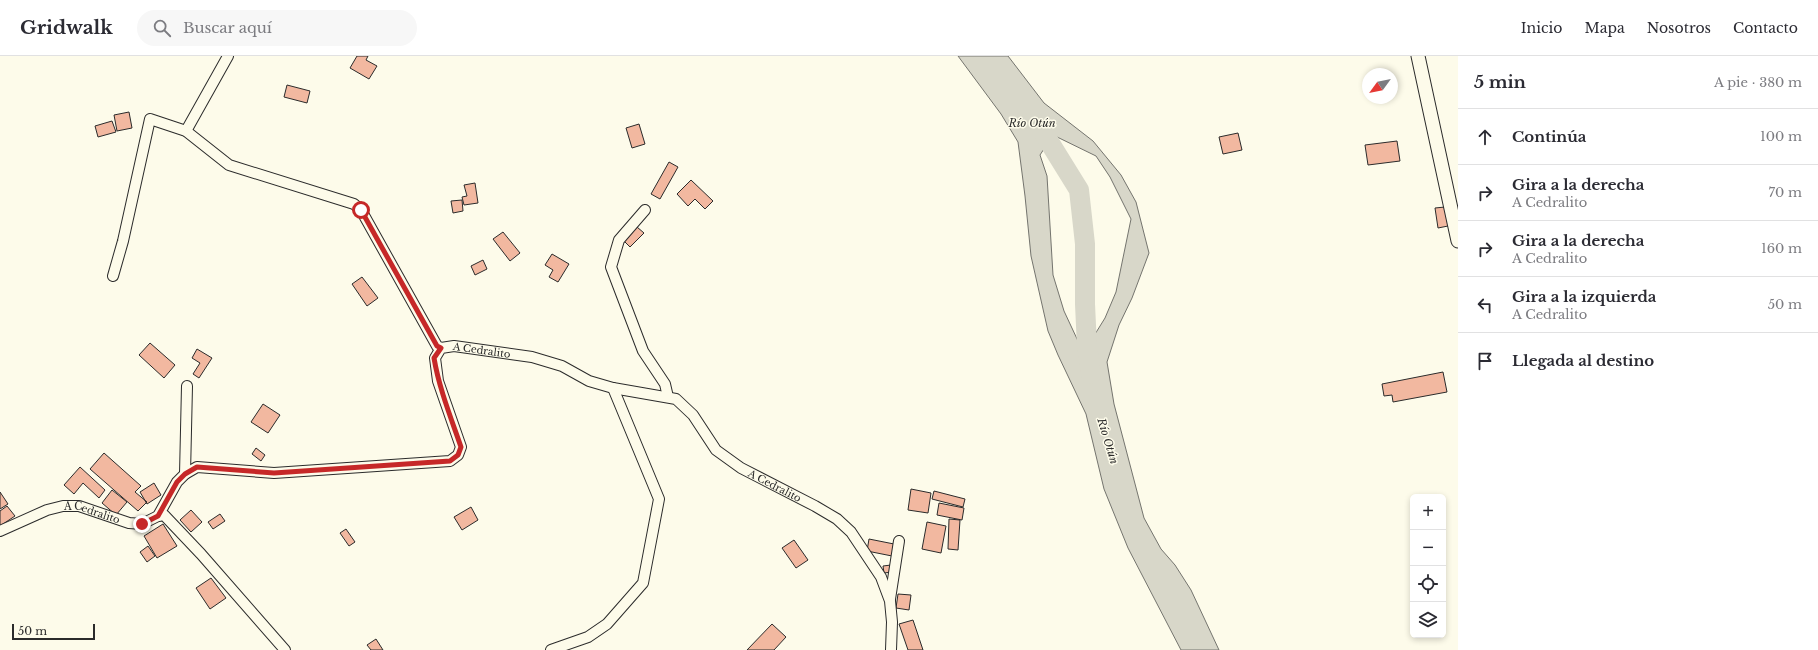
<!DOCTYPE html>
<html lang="es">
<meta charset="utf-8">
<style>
body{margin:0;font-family:"Libre Baskerville",serif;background:#f7f7f7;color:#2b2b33}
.controls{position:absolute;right:12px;bottom:12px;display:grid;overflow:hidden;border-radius:6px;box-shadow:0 2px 6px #0003}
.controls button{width:36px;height:36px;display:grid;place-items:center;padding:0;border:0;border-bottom:1px solid #e1e1e2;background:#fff;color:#2b2b33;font:20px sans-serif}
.compass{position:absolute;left:1362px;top:12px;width:36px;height:36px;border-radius:50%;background:#fff;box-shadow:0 2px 6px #0003;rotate:237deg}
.scale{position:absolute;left:12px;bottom:10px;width:83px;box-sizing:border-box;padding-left:4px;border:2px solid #2b2b2b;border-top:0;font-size:11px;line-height:14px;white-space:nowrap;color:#2b2b2b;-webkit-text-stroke:3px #fdfbea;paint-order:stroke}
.stop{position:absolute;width:12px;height:12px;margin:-9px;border:3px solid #c62828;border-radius:50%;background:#fff}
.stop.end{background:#c62828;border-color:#fff;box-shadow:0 1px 4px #0008}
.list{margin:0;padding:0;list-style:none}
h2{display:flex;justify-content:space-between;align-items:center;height:52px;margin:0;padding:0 16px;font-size:17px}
h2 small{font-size:13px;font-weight:400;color:#7c7c81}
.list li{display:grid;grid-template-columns:26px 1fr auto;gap:12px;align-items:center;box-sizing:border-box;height:56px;padding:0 16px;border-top:1px solid #e1e1e2}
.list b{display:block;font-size:15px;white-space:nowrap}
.list p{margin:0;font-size:13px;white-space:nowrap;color:#7c7c81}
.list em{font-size:13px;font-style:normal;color:#7c7c81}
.icon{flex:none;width:22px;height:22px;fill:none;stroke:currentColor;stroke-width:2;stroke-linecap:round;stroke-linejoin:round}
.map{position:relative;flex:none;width:1458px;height:594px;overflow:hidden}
header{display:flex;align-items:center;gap:24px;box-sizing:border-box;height:56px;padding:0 20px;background:#fff;border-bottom:1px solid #e1e1e2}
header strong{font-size:19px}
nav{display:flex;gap:22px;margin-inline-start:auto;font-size:14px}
.search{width:280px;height:36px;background:#f7f7f7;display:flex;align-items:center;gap:10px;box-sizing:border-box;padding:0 14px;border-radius:22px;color:#7c7c81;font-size:15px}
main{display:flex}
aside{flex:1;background:#fff}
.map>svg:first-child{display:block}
.water{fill:#d8d7c9;stroke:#74746e;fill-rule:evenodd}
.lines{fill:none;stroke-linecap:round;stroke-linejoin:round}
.river{stroke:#d8d7c9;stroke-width:20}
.building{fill:#f2b8a0;stroke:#2b2b2b}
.minor-casing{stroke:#2b2b2b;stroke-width:12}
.tertiary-casing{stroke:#2b2b2b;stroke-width:15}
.minor{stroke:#fdfbea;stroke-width:10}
.tertiary{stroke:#fdfbea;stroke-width:13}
.route{stroke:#c62828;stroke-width:5}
.labels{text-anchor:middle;stroke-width:3;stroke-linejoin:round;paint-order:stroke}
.street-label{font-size:10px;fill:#2b2b2b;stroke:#fdfbea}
.water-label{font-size:11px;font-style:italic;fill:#2b2b2b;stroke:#fdfbea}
</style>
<header>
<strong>Gridwalk</strong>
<div class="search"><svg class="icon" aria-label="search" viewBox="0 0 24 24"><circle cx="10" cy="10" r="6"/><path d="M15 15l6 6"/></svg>Buscar aquí</div>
<nav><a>Inicio</a><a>Mapa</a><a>Nosotros</a><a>Contacto</a></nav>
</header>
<main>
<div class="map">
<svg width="1458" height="594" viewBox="0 0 1458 594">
<rect width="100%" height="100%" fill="#fdfbea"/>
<path class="water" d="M958 0H1008L1044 47 1093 85 1121 119 1136 146 1149 197 1132 242 1119 269 1107 306 1114 348 1144 462 1161 493 1175 509 1191 534 1219 594H1181L1128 492 1104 433 1086 358 1058 299 1048 275 1031 200 1025 140 1018 86 1001 58ZM1053 79 1096 100 1110 121 1131 163 1116 236 1105 262 1087 291 1078 285 1064 255 1053 219 1047 120 1040 99Z"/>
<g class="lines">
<path class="river" d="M1035 63 1079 134 1085 188V248L1087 291 1091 318"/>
</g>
<path class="building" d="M357 0H368L366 4 377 10 369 23 350 12Z
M287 29 310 35 307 47 284 41Z
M129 56 132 72 117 75 114 59Z
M112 65 116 76 98 81 95 70Z
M639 68 645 88 632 92 626 72Z
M1238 77 1242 94 1223 98 1219 81Z
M1397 85 1400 105 1368 109 1365 89Z
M669 106 678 111 660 143 651 138Z
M691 124 713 145 705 153 695 143 688 150 677 138Z
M475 127 478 147 464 149 462 141 467 140 464 129Z
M462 144 463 155 453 157 451 145Z
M1445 151 1448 170 1438 172 1435 152Z
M637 171 644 177 630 191 624 185Z
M503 176 520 197 510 205 493 183Z
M552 198 569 208 558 226 549 221 553 214 545 209Z
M483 204 487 213 475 219 471 210Z
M362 221 378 242 367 250 352 228Z
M150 287 175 309 164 322 139 299Z
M197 293 212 302 199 322 193 318 200 307 192 302Z
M1443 316 1447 336 1393 346 1392 339 1384 340 1382 328Z
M263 348 280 359 268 377 251 366Z
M256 392 265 399 261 405 252 398Z
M104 397 141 430 135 436 147 446 138 455 90 413Z
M80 411 105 434 99 442 83 427 74 438 64 429Z
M154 427 161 439 147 448 140 436Z
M911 433 931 437 928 457 908 454Z
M112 434 127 446 116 459 102 447Z
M934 435 965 443 963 451 932 443Z
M0 436 8 448 0 453Z
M939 447 964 452 962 464 937 459Z
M7 450 15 460 0 470V455Z
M471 451 478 464 462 474 454 461Z
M191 454 202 466 191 476 180 464Z
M220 458 225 465 213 473 208 466Z
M949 463 960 464 958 494 948 493Z
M927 466 946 470 941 497 922 493Z
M163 468 177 490 157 502 144 480Z
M346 473 355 486 349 490 340 477Z
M869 483 894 488 892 500 867 495Z
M794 484 808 504 796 512 782 492Z
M148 490 155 500 147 506 140 496Z
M891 509 892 516 884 517 883 510Z
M211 522 226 542 210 553 196 532Z
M898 538 911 539 909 554 896 552Z
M913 564 923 594H908L899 568Z
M772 568 786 581 774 594H747Z
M376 583 383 594H371L367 589Z"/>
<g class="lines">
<g class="minor-casing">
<g id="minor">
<path d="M186 75 228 0"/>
<path d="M645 154 619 184 611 211 643 295 665 328 668 341"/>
<path d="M113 220 123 185 150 63 186 75 229 109 354 148 361 154 437 290 441 292"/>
<path d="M185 418 187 330"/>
<path d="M158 460 164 459 201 498 285 594"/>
<path id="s1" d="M0 475 47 454 63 450H79L129 467 142 468 158 460 177 426 185 418 197 411 274 417 450 405 458 399 461 391 438 325 435 302 441 292 454 290 532 301 562 310 589 325 613 332 676 343 693 359 716 394 741 412 815 450 837 463 851 476 881 521 890 545 892 566 891 594"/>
<path d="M890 543 899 485"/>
<path d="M551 594 588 581 607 568 643 527 659 443 613 332"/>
</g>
</g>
<g class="tertiary-casing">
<path id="tertiary" d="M1418 0 1458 185"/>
</g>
<use href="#minor" class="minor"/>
<use href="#tertiary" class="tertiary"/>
</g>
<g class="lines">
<path class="route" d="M142 468 158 460 177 426 185 418 197 411 274 417 450 405 458 399 461 391C451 362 439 332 434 302L441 292 437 290 361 154"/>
</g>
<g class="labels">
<g class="street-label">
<text dy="4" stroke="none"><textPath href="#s1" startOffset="650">A Cedralito</textPath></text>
<text dy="4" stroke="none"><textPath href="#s1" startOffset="986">A Cedralito</textPath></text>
<text dy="4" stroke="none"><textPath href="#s1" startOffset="98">A Cedralito</textPath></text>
</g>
<g class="water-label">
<text x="1032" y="71">Río Otún</text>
<text transform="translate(1108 385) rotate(73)" y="4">Río Otún</text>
</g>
</g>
</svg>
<div class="controls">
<button>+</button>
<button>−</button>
<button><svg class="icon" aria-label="locate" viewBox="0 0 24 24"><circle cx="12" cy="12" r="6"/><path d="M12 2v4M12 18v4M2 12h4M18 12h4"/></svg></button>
<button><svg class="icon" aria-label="layers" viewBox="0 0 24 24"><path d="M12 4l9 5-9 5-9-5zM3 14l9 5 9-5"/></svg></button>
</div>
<svg class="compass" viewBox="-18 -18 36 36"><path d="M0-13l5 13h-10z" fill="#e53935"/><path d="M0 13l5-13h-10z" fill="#7c7c81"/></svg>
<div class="scale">50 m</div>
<div class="stop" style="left:361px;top:154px"></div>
<div class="stop end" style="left:142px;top:468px"></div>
</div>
<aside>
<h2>5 min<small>A pie · 380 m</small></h2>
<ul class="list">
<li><svg class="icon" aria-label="ahead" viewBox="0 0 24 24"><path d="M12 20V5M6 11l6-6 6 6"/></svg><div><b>Continúa</b></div><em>100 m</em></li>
<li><svg class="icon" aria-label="right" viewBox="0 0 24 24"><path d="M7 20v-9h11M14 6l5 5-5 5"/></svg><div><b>Gira a la derecha</b><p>A Cedralito</p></div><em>70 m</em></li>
<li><svg class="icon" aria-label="right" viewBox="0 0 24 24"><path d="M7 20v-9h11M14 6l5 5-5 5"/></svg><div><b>Gira a la derecha</b><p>A Cedralito</p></div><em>160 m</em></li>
<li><svg class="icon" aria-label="left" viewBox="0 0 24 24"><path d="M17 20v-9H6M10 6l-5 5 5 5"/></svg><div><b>Gira a la izquierda</b><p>A Cedralito</p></div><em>50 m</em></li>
<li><svg class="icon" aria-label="arrive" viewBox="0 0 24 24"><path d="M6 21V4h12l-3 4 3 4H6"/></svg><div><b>Llegada al destino</b></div></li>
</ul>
</aside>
</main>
